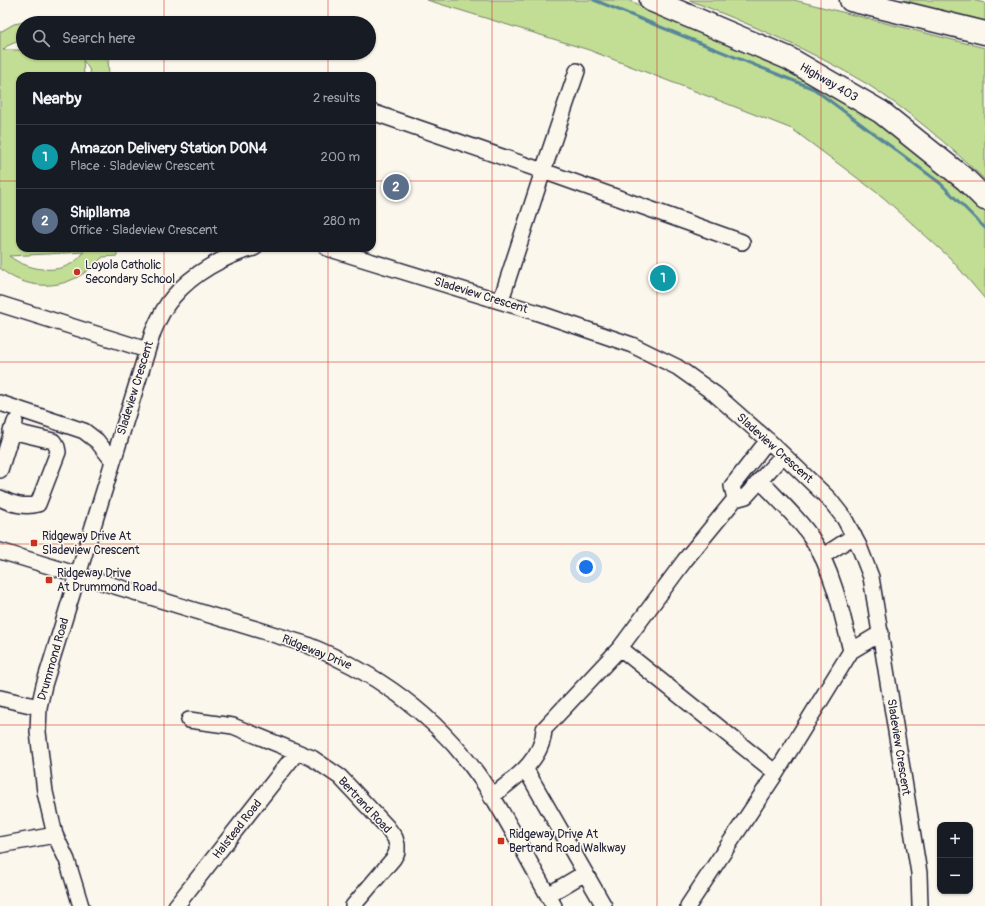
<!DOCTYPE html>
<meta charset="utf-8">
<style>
body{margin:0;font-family:Pangolin,sans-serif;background:#20242c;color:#f1f3f6}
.controls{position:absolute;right:12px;bottom:12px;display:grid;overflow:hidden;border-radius:8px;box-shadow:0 1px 3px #0004}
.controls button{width:36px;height:36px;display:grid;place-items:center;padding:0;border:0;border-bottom:1px solid #363941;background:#171b24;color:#f1f3f6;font:20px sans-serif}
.you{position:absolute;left:586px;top:567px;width:14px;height:14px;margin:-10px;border:3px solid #fff;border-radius:50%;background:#1a73e8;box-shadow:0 0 0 6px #1a73e833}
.badge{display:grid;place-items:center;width:26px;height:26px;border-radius:50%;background:#c8321e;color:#fff;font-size:13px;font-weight:700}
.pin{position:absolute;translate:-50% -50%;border:2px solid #fff;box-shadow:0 1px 4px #0006}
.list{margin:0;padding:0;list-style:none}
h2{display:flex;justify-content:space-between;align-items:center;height:52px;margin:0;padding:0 16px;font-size:17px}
h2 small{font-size:13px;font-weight:400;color:#9ea1a6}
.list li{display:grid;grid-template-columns:26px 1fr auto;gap:12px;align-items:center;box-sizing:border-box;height:64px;padding:0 16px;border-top:1px solid #363941}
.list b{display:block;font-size:15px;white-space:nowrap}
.list p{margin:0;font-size:13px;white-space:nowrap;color:#9ea1a6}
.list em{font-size:13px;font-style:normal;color:#9ea1a6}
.icon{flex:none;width:22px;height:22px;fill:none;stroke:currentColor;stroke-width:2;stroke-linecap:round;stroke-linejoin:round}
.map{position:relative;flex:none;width:985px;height:906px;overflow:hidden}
.search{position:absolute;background:#171b24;box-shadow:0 1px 3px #0004;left:16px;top:16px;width:360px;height:44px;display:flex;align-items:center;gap:10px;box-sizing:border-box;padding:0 14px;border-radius:22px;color:#9ea1a6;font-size:15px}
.panel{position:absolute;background:#171b24;box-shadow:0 1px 3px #0004;left:16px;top:72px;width:360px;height:180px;border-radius:12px}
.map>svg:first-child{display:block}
.green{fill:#c2dd94;stroke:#728068;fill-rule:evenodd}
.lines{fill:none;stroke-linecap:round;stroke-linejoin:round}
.stream{stroke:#578699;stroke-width:3}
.minor-casing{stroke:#22223b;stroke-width:18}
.highway-casing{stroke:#22223b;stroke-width:25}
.minor{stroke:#fbf7ec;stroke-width:15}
.highway{stroke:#fbf7ec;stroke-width:22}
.grid{fill:none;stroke:#c8321e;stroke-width:1;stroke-opacity:0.55}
.poi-dot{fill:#c8321e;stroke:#fbf7ec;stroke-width:1.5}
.labels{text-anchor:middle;stroke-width:3;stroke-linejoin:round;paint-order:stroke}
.street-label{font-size:12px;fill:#22223b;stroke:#fbf7ec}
.poi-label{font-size:12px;fill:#22223b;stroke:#fbf7ec;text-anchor:start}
</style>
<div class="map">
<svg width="985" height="906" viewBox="0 0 985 906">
<rect width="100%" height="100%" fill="#fbf7ec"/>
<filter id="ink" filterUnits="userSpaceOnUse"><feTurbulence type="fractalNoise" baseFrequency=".025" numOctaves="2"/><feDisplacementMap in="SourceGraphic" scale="8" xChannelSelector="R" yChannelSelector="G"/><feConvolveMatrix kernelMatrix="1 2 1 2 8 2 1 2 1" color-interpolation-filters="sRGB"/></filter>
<g filter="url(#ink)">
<path class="green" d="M427 0H627L725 37 838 92 939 167 985 211V299L950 258 884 198 792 129 589 50Z
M689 0H794L985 48V180C949 145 909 111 867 84 810 50 750 24 689 0Z
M891 0H972L985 3V25Z
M35 20 60 23H23V39L7 46 3 50H23V53H98L102 59H108L109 76H91L89 69 83 60 84 76H20V248H117V256L103 257C97 262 91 269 84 273 59 291 23 289 0 268V32L14 24ZM84 252C67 277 30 272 9 256Z"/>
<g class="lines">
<path class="stream" d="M594 0 814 89 940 183 985 228"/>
<g class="minor-casing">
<path id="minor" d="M372 112 543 171 577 71
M327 248 535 312 632 345 677 367 715 394 772 444 829 499 844 518 859 546 871 577 919 873 920 906
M501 300 543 171 742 242
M0 304 147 350
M0 403 84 431 97 441 113 461
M0 470 15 422
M760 480C776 498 798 517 811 537 833 570 842 613 851 651
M0 498C11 504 26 508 38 504L58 452 57 447 53 441 11 431
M735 499 732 486 768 440
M0 551 305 644C376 672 437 716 481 779 508 818 530 865 554 906
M823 556 854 536
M620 648 685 560 735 499 746 496 783 455
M0 698 39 707
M189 720 233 726 312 758 340 777 387 827 395 838 397 845V852L393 859 353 906
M526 770 604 906
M491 797C514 779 543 760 544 729L620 648 776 773
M0 845 55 835
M548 895 585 873
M81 906 67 860 55 835 45 792 38 732 39 707 44 685 153 332C158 320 164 307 173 297 193 273 224 256 254 248
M176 906 297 752
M688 906 776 773 851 651 881 633"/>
</g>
<g class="highway-casing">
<path id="highway" d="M651 0 788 58 881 112 966 180 985 199
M851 0 985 33"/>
</g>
<use href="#minor" class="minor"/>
<use href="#highway" class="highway"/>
</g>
</g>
<path class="grid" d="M164 0V23M328 0V23M492 0V906M657 0V906M821 0V906M164 53V76M328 53V76M0 181H20M372 181H985M164 248V906M328 248V906M0 362H985M0 544H985M0 725H985"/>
<g class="poi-dot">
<circle cx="77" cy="272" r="4"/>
<rect x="30" y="539" width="8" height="8" rx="2"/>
<rect x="45" y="576" width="8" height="8" rx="2"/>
<rect x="497" y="837" width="8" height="8" rx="2"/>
</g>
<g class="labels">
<g class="street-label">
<text transform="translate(829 82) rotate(30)" y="4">Highway 403</text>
<text transform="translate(481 295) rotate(17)" y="4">Sladeview Crescent</text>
<text transform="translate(135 388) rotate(-73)" y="4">Sladeview Crescent</text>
<text transform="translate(775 448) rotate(42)" y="4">Sladeview Crescent</text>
<text transform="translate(317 652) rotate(22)" y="4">Ridgeway Drive</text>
<text transform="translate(53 659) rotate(-74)" y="4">Drummond Road</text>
<text transform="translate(899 747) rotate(81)" y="4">Sladeview Crescent</text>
<text transform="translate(365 805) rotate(47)" y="4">Bertrand Road</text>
<text transform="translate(237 829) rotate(-52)" y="4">Halstead Road</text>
</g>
<g class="poi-label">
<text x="85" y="269">Loyola Catholic<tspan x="85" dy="14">Secondary School</tspan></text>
<text x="42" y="540">Ridgeway Drive At<tspan x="42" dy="14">Sladeview Crescent</tspan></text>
<text x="57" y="577">Ridgeway Drive<tspan x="57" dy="14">At Drummond Road</tspan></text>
<text x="509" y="838">Ridgeway Drive At<tspan x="509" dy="14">Bertrand Road Walkway</tspan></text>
</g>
</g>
</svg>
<div class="controls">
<button>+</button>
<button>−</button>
</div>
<div class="you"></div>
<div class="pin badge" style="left:663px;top:278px;background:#0f9aa8">1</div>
<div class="pin badge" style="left:396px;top:187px;background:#5c6f8a">2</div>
<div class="search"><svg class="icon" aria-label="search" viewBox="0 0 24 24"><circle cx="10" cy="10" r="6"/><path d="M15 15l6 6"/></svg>Search here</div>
<section class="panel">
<h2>Nearby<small>2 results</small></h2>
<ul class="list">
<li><span class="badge" style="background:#0f9aa8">1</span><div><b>Amazon Delivery Station DON4</b><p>Place · Sladeview Crescent</p></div><em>200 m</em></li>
<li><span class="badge" style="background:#5c6f8a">2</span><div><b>Shipllama</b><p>Office · Sladeview Crescent</p></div><em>280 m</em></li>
</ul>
</section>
</div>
